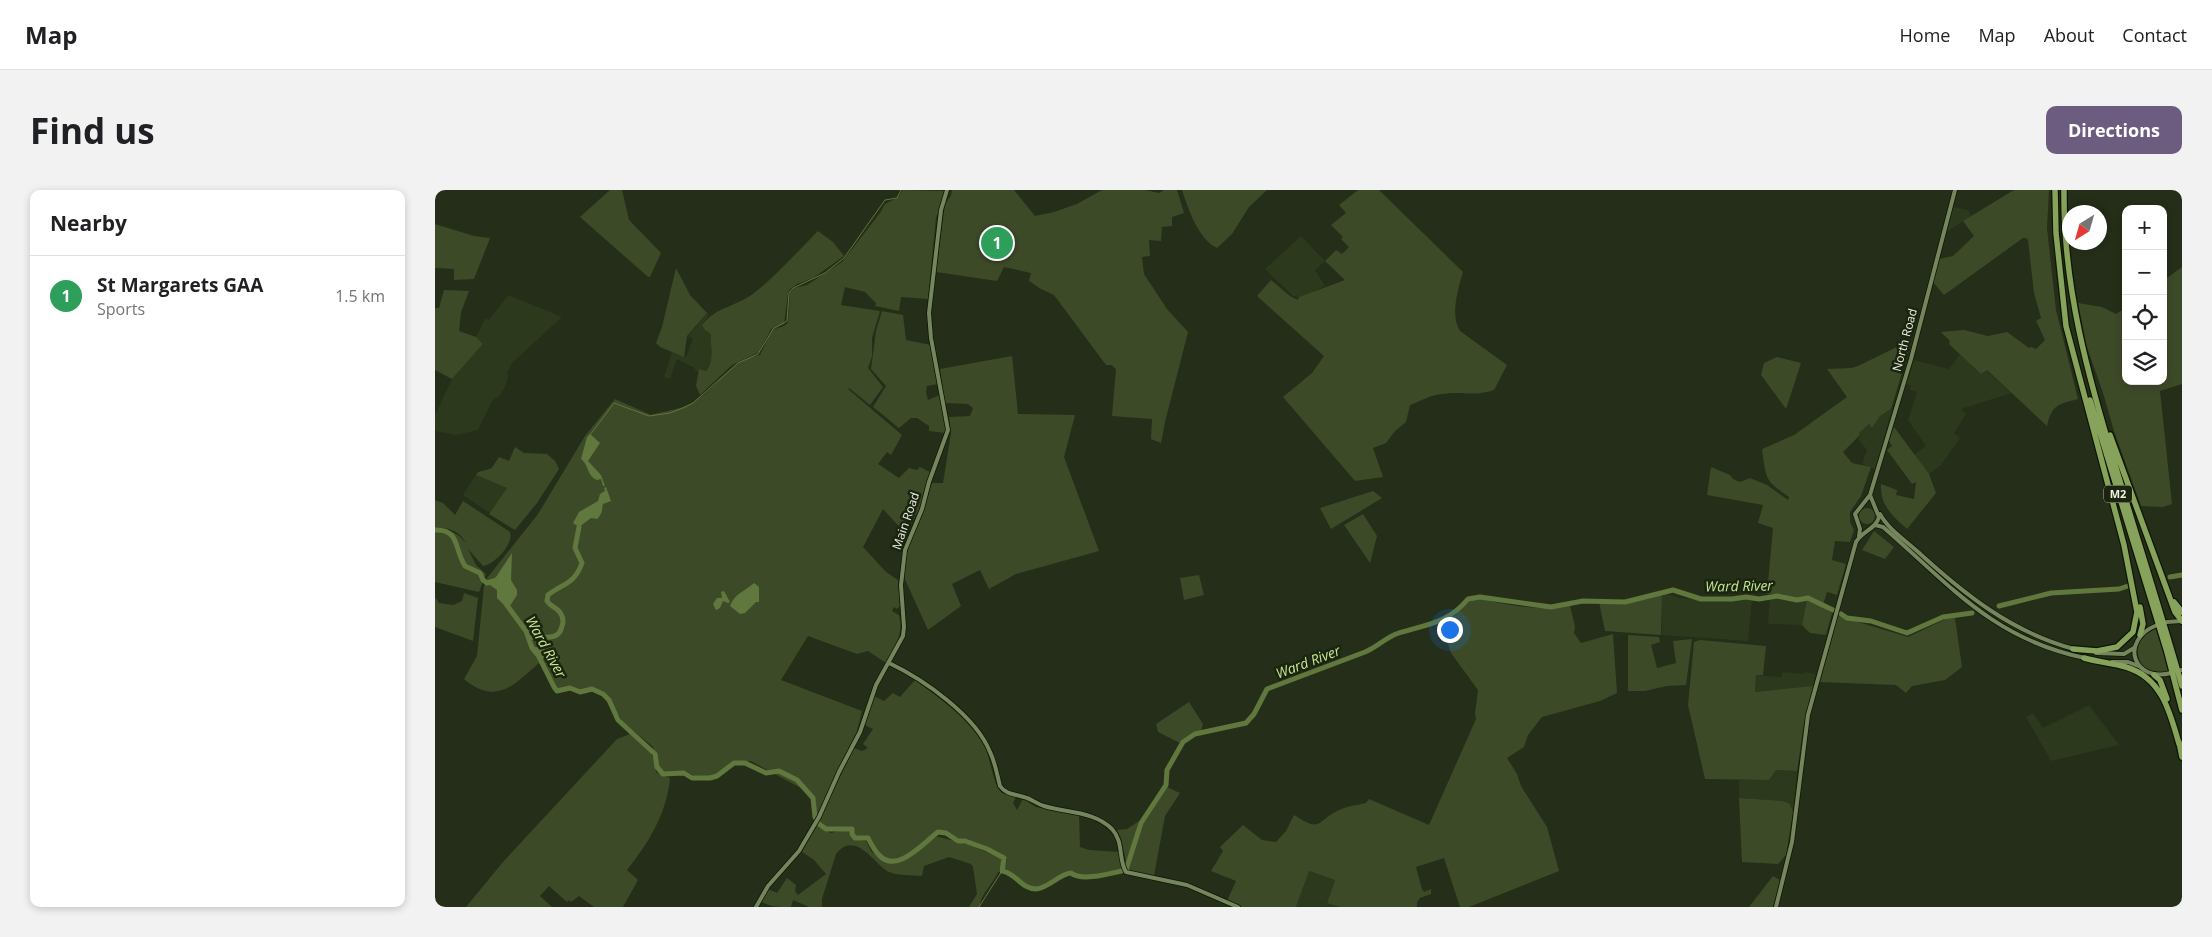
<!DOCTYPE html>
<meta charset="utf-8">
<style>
body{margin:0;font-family:"Open Sans",sans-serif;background:#f2f2f2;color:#202124}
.controls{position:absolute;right:15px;top:15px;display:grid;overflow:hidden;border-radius:10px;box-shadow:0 2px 8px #0003}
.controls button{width:45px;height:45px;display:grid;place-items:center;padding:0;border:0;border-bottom:1px solid #e0e0e0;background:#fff;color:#202124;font:25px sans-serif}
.compass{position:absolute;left:1627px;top:15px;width:45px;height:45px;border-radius:50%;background:#fff;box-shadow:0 2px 8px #0003;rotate:217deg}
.you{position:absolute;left:1014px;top:439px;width:18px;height:18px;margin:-12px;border:4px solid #fff;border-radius:50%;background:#1a73e8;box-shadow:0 0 0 8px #1a73e833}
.badge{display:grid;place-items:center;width:32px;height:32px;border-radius:50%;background:#6c5c7f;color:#fff;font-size:16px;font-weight:700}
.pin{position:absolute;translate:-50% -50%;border:2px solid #fff;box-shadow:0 1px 5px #0006}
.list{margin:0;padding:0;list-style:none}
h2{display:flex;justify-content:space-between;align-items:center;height:65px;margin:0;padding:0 20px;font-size:21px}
h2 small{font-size:16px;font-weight:400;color:#757577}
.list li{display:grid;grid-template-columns:32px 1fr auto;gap:15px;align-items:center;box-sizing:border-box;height:80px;padding:0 20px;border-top:1px solid #e0e0e0}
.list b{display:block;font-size:19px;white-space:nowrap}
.list p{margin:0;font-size:16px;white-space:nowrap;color:#757577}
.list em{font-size:16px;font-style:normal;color:#757577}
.icon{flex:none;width:28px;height:28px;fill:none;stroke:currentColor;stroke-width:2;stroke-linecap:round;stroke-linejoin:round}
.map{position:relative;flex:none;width:1747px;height:717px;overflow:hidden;border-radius:10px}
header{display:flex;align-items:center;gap:30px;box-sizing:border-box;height:70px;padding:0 25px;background:#fff;border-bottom:1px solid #e0e0e0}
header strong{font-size:24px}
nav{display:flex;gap:28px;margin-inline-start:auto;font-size:18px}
.intro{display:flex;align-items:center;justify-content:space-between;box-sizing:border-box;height:120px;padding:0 30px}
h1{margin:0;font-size:35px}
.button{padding:12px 22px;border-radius:10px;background:#6c5c7f;color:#fff;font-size:18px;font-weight:700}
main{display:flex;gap:30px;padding:0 30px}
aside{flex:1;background:#fff;border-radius:10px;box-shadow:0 2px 8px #0003}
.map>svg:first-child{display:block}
.built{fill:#2d391c}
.green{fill:#3d4a28}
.water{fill:#60773d}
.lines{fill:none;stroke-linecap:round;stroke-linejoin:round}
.stream{stroke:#60773d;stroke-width:1}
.river{stroke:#60773d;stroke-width:5}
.secondary-casing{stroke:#0e1603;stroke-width:5.5}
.highway-casing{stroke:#0e1603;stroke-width:8}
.secondary{stroke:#75855e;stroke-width:4}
.highway{stroke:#87a35b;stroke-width:5.5}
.labels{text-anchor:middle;stroke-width:5;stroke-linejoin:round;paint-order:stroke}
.shield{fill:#1b240e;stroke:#adb4a4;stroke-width:1}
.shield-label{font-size:11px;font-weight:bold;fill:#ecf2e4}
.street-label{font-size:12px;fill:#ecf2e4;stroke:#1b240e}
.water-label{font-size:14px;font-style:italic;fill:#c5e892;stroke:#1b240e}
</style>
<header>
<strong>Map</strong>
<nav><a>Home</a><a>Map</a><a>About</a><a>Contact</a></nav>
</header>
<div class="intro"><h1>Find us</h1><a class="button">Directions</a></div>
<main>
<aside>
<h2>Nearby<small></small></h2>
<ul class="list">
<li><span class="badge" style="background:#2e9e5b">1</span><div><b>St Margarets GAA</b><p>Sports</p></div><em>1.5 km</em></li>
</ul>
</aside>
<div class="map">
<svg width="1747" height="717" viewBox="0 0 1747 717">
<rect width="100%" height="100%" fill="#252e18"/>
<path class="built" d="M1518 17 1533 20 1536 26 1511 42Z
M866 46 890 71 880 80 890 96 870 106 864 107 858 106 830 79Z
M73 105 127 127 77 173 72 183 73 186 71 195 65 205 58 210 43 240 21 245 0 241V225L17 189 48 154 41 147 49 131 50 128 54 130Z
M272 123 274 125 267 135 276 144V170L273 178 271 181 264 179 263 182 259 180 260 178 242 169 235 189 229 187 237 162 251 167 258 149 253 146Z
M1525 164 1546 184 1551 180 1576 203 1526 219 1531 224 1519 243 1525 248 1506 275 1494 284 1479 265 1491 256 1473 230 1482 202 1475 200 1476 195 1471 194 1473 189 1479 170 1514 179Z
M1457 219 1440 279 1427 274 1432 260 1423 249 1426 246 1423 243 1435 233 1437 238 1445 226Z
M41 285 72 298 55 323 29 306V303Z
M1227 403 1245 408 1266 410 1317 408 1313 451 1227 445Z
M1335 407 1363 411 1372 409 1367 435 1333 434Z
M1348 482 1369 484 1370 482 1380 484 1378 496 1320 502 1321 485 1346 487Z
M1654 515 1684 555 1616 571 1591 527 1598 523 1608 538Z
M1341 580 1362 581 1358 622 1355 614 1348 611 1304 608V590H1334Z
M874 681 900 690 892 712 905 717H861Z"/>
<path class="green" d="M175 0H187L194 30 226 63 215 87 212 86 145 27Z
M468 0 510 1 501 28 493 109 466 107 464 121 440 116 441 113 430 102 410 97 406 115 445 121 437 148V166L433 178 448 197 435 215 414 198 413 199 467 245 456 265 452 262 443 274 464 288 474 278 482 280 485 277 495 282 485 317 471 344 448 319 428 357 451 382 463 390 465 416 462 419 459 417 457 421 464 425C469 443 460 458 451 473L433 461 422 464 373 446 346 490 427 521 422 541 381 629V617L375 603 316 571 299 573 278 587H261L251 581 225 584 235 588C232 623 213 654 192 680L203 690 188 717H159L144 706 136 712 134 710 132 712 114 696 105 706 117 717H31L68 672 182 549 195 544 215 561 220 572 221 582 224 584 218 557 188 532 172 507 159 501 144 504 133 497 123 500 104 473C79 495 61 516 29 489L42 466 49 396 52 388 103 324 150 246 180 209 216 225C229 221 249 219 260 211 282 197 297 169 325 165L337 140 349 136 353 133 355 103 359 98 372 95 407 72 445 23 450 14 462 8Z
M517 0H579L600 26 619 22 642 14 667 0H710L724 3 729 0H742L749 23 737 27V36L727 37 726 51 714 50 715 66 707 67 709 84 732 119 753 142 730 232 726 253 716 249 717 229 677 226 681 179 676 175H671L619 105 606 99 594 91 596 83 569 77 562 91 501 82 510 14 516 6Z
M747 0H832L814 17 797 44 782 58C763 49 753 18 747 0Z
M923 0H944L1028 82C1023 99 1015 126 1025 141L1072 175 1059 200C1039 207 1027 201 1008 204 995 205 986 211 975 215L971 232 960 241 951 253 938 258 948 287 920 291 848 207 877 183 889 166 822 106 836 90 855 106 863 110 864 107 910 90 890 71 901 60 907 64 914 57 906 49 908 47 896 35 911 23 904 15Z
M1579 0H1614L1612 38 1621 120 1643 209C1624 214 1617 214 1612 236L1552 180 1546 184 1514 154 1515 151 1506 142 1529 140 1553 146 1572 142 1594 158 1596 157 1601 159 1610 150 1601 131 1606 128 1599 103 1593 50 1591 48H1588L1509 105 1498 92 1504 69 1518 66 1539 46 1528 31Z
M0 34 39 46 55 48 39 89 19 90V79L0 78Z
M383 41 398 52 409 66 378 88 362 94 355 99 353 103 349 134 336 139 324 162 297 175 265 205 261 196 264 179 271 181C280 170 275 157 276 144L270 140 267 135C282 116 301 117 319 103 342 85 362 62 383 41Z
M1747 77V194L1725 201 1737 314 1728 317 1706 316 1679 241 1668 203 1652 157 1643 113 1667 117 1681 124 1691 118V191H1728V91Z
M241 78 255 105 272 123 252 146 249 167 225 157 221 153 227 137Z
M9 100 34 101 26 122 24 141 41 147 48 154 17 189 0 180V118H4Z
M447 121 468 125 471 150 496 155 503 194 492 196 491 202 493 210 505 205 511 234 510 243 494 241V236L482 228H476L464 238 438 217 451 196 436 179 441 141Z
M1470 153H1476L1456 219 1445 226 1437 238 1434 234 1424 243 1425 245 1408 262 1417 273 1436 277 1426 306 1415 322V332L1419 340 1415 352 1400 351 1397 370 1411 374 1402 405 1392 402 1388 415C1376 406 1374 409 1361 408 1350 408 1342 403 1332 404L1338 338 1323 333 1328 315 1272 305 1276 277 1295 285 1298 289 1305 292 1315 288 1332 295 1353 310 1354 307C1329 290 1331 288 1327 259L1359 245 1412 207 1392 179 1416 178 1423 176Z
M577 166 583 224 640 225 629 267 664 361 581 384 554 399 545 380 517 394 526 416 493 440 468 385 472 359 487 325 497 293H508L516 243 514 227 535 226 538 218 533 214 510 213 505 179Z
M1342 167 1366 173 1351 219 1326 185 1329 173Z
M1459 237 1494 284 1501 303 1472 339C1457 326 1445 315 1446 294L1462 300 1461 305 1479 309 1481 292 1477 294 1452 260 1457 256 1454 251Z
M80 257 89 263 112 264 120 271 124 279 102 313 80 340 54 324 72 298 41 285 43 282C60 278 55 280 64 267L74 271Z
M938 301 947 308 896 339 885 318Z
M0 310 8 313 20 325 28 311 75 342C79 354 59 375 48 376L33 359 41 375 51 384 44 402 0 392V341C15 340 21 341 31 353 25 341 12 337 0 338Z
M1424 326a8 8 0 1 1 16 0a8 8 0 1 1-16 0Z
M928 324 942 346 935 373 909 335Z
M1439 341 1459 357 1450 369 1427 360Z
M764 385 769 405 749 410 745 388Z
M29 403 43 408 38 451 0 437V407L4 413 18 415 27 411Z
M1227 403 1226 445 1170 441 1164 412 1181 413Z
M1044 408C1073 416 1106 421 1135 415L1140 437 1139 443 1146 453 1178 444 1182 503 1165 511 1107 527 1093 545 1089 557 1072 568 1082 584 1086 596 1112 637 1124 681 1034 717H1025L1009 668 981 677 987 699 989 702 996 699V704L985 708 982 712V717H905L892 713 900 690 874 681 861 717H806L792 711 801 691 776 681 788 661 785 657 808 635 827 650 841 652 851 641 859 625C887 643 880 632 904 620 912 616 923 615 931 613L934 609 994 635 1041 529 1040 523 1043 500 1016 463 1011 447 1003 434 1020 425 1035 409Z
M1372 409 1379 410 1397 423 1391 445 1375 443 1367 435Z
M1403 426 1473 447 1511 429 1520 428 1527 477 1510 490 1477 496 1471 503 1461 495 1385 492Z
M1721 439 1734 481C1703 492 1689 450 1721 439Z
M1193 445 1224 447 1225 452 1216 455 1222 478 1241 473 1238 451 1257 449 1251 495 1232 496 1210 501H1193Z
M1265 450 1331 456 1328 485H1321L1320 502 1378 496 1369 533 1362 581 1341 580 1334 590 1270 589 1253 515 1259 452Z
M480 490C505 509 533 527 549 555 555 566 558 595 566 602 570 605 576 605 581 607L578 613 582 620 588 609 601 617 644 625 645 657 654 660 685 662 687 681 646 688 635 683C617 687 608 706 587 695 580 692 576 684 568 681L572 669 535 652H524L507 642C485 643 478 675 452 669 441 666 440 650 429 648 427 647 424 648 421 647L416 640 400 639 397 640 384 634 383 632 419 558 427 561 433 558 428 554 438 539 430 535 439 506 449 511 458 503 465 507Z
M754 512 768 534 766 541 758 544 745 553 723 542 721 534Z
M732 597 745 603 730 626 719 686 692 680 707 635Z
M1304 608 1348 611 1355 614 1358 622 1351 665 1343 674 1307 672Z
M704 631 692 676 686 648 682 640 692 639Z
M381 635 396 643 412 639 421 649 431 651 436 661 450 672 475 668 500 646 535 655 567 669C566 688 544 703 545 717H534L542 704 538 677 536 674 514 667 489 676 487 686C478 685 460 686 452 681 438 672 420 640 401 664L387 709V717H374L358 710 356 717C343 717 335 717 325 711L333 699 342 703 352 688 361 695 360 701 363 705 391 684 379 670 367 662Z
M1338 686 1345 690 1338 717H1314Z"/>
<path class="water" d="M155 244 165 253 153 271 166 285 170 296H168L166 289 162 290C152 286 154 275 146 269L152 247Z
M171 297 176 311 168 314C166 320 169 322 162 329L156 328 144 337 138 333 144 322 163 311 165 304 170 301 169 298Z
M77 363 76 390 82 400V405L73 419 62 408V400L52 393 61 387Z
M319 393 324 397V412H321L310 423 305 424 295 416C299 404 310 401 319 393Z
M289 401 295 412 293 413 288 411 285 418 281 420 278 414 282 408H287L286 402Z
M98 454 100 457 108 458 113 463 112 467 104 470 96 460 95 455Z"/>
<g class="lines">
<path class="stream" d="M155 245 179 213 214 226 235 223 248 218 258 213 303 173 323 164 338 139 352 131 354 103 358 98 390 83 409 68 450 10 462 8 466 0
M544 717 567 681"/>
<path class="river" d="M0 340C25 339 19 359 30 376L45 383 48 390 52 393 59 391
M1735 387 1747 385
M71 414 91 441 97 458 103 465 119 497 122 501 135 498 145 502 157 499 168 504 174 510 183 530 220 564 222 577 228 584 249 583 257 588H275L282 586 299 573H310L331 583 344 581 362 590 378 608 380 627 384 634 391 639H417V644L420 648H433C436 654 439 660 444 665 462 685 489 652 503 642L511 643 523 651H530L552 659 569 668 567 681C581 683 586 699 601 699 614 698 624 684 636 683 647 692 677 683 691 680L706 633 731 595 732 580 748 552 760 544 811 533 819 524 832 499 930 462C942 457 949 449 961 444 991 434 1011 435 1033 409L1045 407 1116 417 1148 411 1190 412 1238 400 1266 409H1297L1311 407 1324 409 1342 406 1362 410 1373 408 1398 420
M1564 416 1616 403 1684 399 1693 396
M1406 424 1412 428 1436 431 1472 443 1508 427 1537 423
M94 448C106 445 124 453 127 436 129 431 128 426 124 421 120 417 115 416 112 411L113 405C128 393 139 395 147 373L140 358 144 337"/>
<g class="secondary-casing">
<path id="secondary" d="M1445 324C1453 339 1470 350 1482 361 1529 404 1576 442 1639 459
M1440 335 1448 337C1515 395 1558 449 1650 468
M1424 346 1425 339 1420 324 1435 305 1476 169 1520 0
M1732 432 1747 431
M1722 435C1683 451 1699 493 1736 483
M1661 463 1689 464 1699 458
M1677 472H1693L1706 477
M454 473C488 489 541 526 555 562 560 572 562 584 565 596 571 605 582 604 592 608 598 610 602 614 609 616 632 623 659 621 677 639 689 652 683 669 691 682L752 695 803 717
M1746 480H1747
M321 717 333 696 364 661 384 627 404 582 425 542 441 495 468 446 469 437 466 395 470 360 487 319 494 292 513 240 496 148 494 123 506 20 512 0
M1341 717 1357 652 1373 525 1421 352C1427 341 1441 339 1444 327L1435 305"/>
</g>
<g class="highway-casing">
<path id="highway" d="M1620 0 1621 43 1631 136 1689 355 1702 422 1698 442 1682 457 1662 461 1638 459
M1629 0C1628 96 1653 187 1681 278 1703 351 1726 423 1747 496
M1655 210 1732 462 1747 520
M1675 245 1740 422 1747 431
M1739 412 1747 422
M1705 417 1708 434 1705 445
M1649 468C1663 472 1677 473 1691 477 1727 488 1735 522 1744 554
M1719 485 1725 490 1732 509
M1744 552 1747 567"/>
</g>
<use href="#secondary" class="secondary"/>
<use href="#highway" class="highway"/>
</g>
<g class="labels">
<rect class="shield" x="1669" y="295.5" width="28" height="17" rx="4"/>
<g class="shield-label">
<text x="1683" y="308">M2</text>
</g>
<g class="street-label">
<text transform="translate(1470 150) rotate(-75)" y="4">North Road</text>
<text transform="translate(471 331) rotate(-71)" y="4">Main Road</text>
</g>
<g class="water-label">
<text transform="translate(1304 396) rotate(-1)" y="5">Ward River</text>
<text transform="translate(111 457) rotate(61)" y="5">Ward River</text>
<text transform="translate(873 472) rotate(-21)" y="5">Ward River</text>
</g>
</g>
</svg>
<div class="controls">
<button>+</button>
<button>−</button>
<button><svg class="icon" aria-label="locate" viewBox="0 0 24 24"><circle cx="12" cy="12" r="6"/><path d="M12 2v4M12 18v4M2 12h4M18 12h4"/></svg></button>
<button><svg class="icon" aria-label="layers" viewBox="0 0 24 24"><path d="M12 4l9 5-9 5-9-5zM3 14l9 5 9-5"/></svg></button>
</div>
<svg class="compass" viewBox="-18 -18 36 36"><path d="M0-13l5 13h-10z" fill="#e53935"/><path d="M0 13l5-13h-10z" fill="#757577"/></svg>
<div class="you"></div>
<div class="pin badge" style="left:562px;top:53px;background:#2e9e5b">1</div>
</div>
</main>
